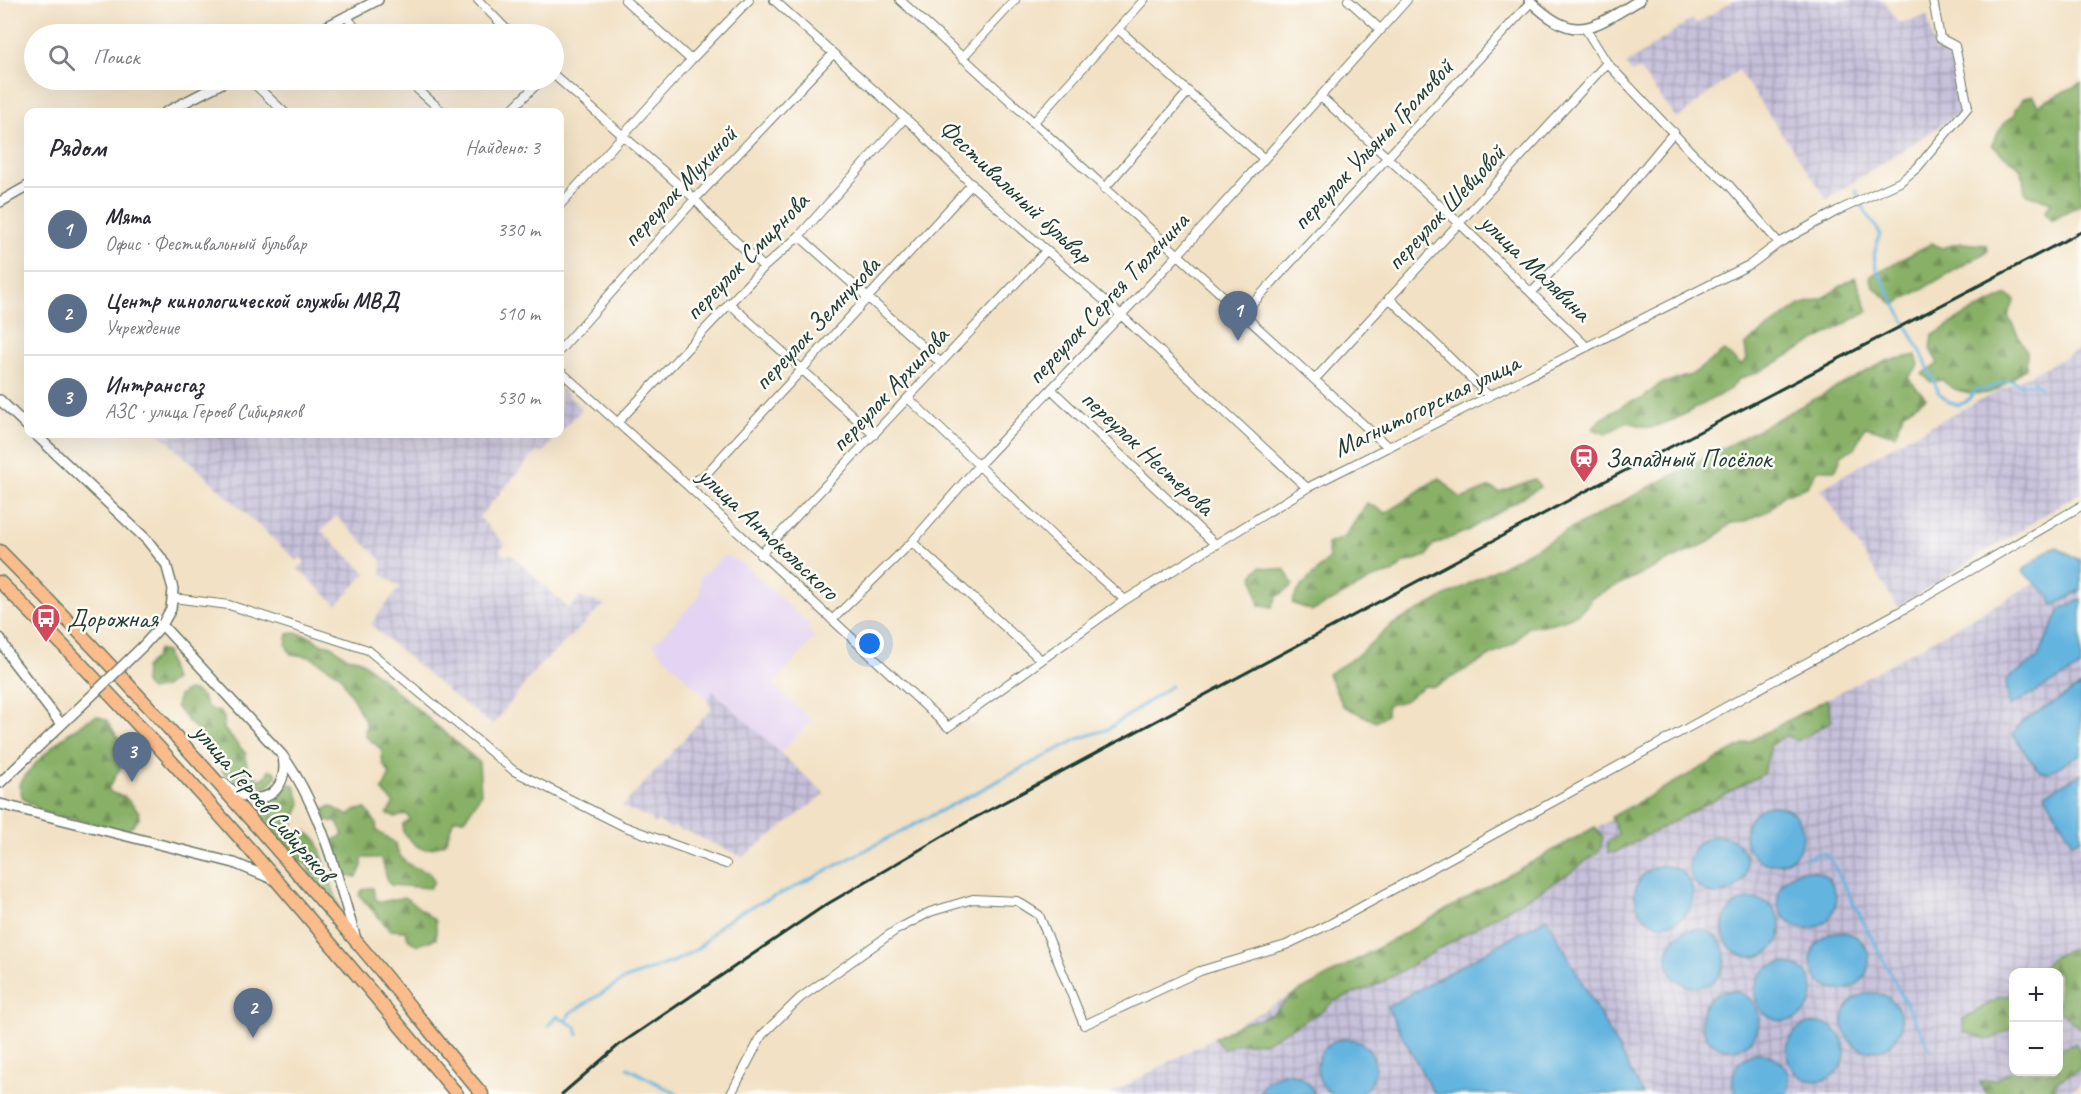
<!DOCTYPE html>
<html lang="ru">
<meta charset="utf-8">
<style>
body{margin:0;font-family:Caveat,sans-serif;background:#f2f2f3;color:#2b2b33}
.controls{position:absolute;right:18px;bottom:18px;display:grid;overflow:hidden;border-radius:12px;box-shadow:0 6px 24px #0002}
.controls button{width:54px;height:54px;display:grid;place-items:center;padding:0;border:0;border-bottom:2px solid #e1e1e2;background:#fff;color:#2b2b33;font:30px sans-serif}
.you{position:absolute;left:870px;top:644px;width:21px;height:21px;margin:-15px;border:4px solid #fff;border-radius:50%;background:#1a73e8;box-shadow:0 0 0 9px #1a73e833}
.badge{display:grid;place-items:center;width:39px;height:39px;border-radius:50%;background:#d1495b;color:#fff;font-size:20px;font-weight:700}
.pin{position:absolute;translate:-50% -50px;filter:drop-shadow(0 2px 3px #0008)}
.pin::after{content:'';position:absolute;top:32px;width:21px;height:18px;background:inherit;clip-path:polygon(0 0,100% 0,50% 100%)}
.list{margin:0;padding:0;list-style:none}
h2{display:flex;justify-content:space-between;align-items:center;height:78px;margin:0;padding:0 24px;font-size:26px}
h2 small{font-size:20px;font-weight:400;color:#7c7c81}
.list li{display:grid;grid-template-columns:39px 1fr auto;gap:18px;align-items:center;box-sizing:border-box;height:84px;padding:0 24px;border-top:2px solid #e1e1e2}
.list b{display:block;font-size:22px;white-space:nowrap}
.list p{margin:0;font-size:20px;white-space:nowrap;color:#7c7c81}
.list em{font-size:20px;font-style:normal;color:#7c7c81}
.icon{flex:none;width:33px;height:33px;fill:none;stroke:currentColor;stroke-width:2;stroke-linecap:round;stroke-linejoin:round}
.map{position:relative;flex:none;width:2081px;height:1094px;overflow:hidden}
.search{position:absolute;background:#fff;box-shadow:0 6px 24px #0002;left:24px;top:24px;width:540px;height:66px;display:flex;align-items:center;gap:15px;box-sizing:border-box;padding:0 21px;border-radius:33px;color:#7c7c81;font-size:22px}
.panel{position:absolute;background:#fff;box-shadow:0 6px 24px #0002;left:24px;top:108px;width:540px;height:330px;border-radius:12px}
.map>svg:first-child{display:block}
.built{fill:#e4d3f2}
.industrial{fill:url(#industrial-grid);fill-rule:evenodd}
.forest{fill:url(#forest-firs);stroke:#54764d;stroke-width:1.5}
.water{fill:#64b4df;stroke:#42788a;stroke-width:1.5}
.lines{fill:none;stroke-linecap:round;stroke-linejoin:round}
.stream{stroke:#64b4df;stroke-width:3}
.minor-casing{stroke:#697666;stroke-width:10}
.tertiary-casing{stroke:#697666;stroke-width:12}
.trunk-casing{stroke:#697666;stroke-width:15}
.minor{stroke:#fff;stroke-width:8}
.tertiary{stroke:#fff;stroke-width:9}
.trunk{stroke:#f9bc8a;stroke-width:12}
.rail{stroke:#1f3d34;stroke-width:3}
.tertiary-bridge-casing{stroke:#697666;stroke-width:12;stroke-linecap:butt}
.tertiary-bridge{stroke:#fff;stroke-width:9}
.labels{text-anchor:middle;stroke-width:5;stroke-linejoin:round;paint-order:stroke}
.street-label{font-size:26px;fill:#1f3d34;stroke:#fdfcf7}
.poi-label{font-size:26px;fill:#1f3d34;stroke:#fdfcf7;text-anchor:start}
</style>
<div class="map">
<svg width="2081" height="1094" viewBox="0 0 2081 1094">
<defs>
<pattern id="industrial-grid" width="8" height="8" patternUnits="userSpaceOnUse" patternTransform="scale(1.5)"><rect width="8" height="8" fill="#c6c0da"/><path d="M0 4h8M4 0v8" fill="none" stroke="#a09db2"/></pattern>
<pattern id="forest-firs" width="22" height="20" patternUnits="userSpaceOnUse" patternTransform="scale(1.5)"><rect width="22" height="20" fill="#88b066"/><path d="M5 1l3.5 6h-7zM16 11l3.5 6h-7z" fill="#6f9055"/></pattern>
</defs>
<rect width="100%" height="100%" fill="#fdfcf7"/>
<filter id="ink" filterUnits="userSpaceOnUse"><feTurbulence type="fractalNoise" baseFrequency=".0167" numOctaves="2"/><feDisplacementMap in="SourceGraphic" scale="12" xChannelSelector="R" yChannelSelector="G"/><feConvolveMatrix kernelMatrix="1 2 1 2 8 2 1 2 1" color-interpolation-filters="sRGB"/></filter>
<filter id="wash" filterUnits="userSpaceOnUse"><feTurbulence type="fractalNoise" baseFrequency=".008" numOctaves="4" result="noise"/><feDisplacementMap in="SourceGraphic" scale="24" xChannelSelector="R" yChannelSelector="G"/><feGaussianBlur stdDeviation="1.35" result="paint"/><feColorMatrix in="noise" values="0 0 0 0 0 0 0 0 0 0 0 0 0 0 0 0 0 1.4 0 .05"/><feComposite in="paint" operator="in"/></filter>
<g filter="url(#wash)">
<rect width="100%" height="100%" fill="#f2e1c4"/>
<path class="built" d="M724 555 742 563 810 625 807 629 815 637 773 685 812 720 780 753 714 692 707 699 653 645 700 596V577Z"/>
<path class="industrial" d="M1734 0H1884L1898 23 1928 16 1935 52 1951 49 1958 101 1964 110 1827 199 1738 70 1677 119 1639 69 1632 73 1626 64 1692 19 1696 24Z
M2081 349V492L1898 607 1821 489 1900 441Z
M560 388 582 409 560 433Z
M160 434H559L543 452 535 453 479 517 505 544 499 551 506 557 510 553 569 609 579 597 605 604 537 668 493 725 452 695 372 626V622L400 587 381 574 382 560 336 516 321 531 366 573 337 605 298 569 305 562 300 557 297 561Z
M2081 557V934L2072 939 2081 957V1084L2064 1094H1110L1541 859ZM2014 972H2058V1072H2014Z
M713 691 825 794 743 857 684 830 682 832 675 826 672 829 657 821 655 824 648 817 622 807 711 709 707 699Z"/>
<path class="forest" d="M2081 83V204L2051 220 2045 212 2051 202 2026 194C2022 185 2025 172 2018 166 2009 157 2001 157 1992 144L2003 124 2015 115V109L2024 98 2033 96 2038 105Z
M1932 243 1941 248 1961 243 1987 245 1988 251 1894 305 1873 286 1870 276Z
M1855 277 1868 311 1761 371 1739 379 1729 390 1675 419 1651 428 1627 422 1606 434 1593 429 1600 420 1629 402 1642 399 1660 384 1691 375 1724 351 1741 365 1747 360 1745 345 1800 305 1823 298Z
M2007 295 2015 300 2008 316 2027 352 2026 368C2005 381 1999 397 1972 393 1959 391 1953 390 1942 380L1931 382 1922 374 1938 364 1930 348 1932 336 1965 315Z
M1916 355 1919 365 1908 378 1926 398 1904 412 1895 435 1865 427 1854 449 1842 454 1836 470H1817L1807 487 1783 495 1770 510 1743 522 1731 523 1711 541 1592 597C1583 619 1550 625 1528 627L1514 643 1434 687 1424 686 1404 701 1388 705 1386 715 1376 722 1343 706 1328 674 1354 658 1393 624 1886 361Z
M1440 478 1461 499 1490 487 1499 492 1535 479 1540 487 1467 531 1433 545 1427 556 1404 563 1392 573 1376 577 1313 611 1292 603C1299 583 1316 575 1329 558L1327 544 1345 537 1367 503 1386 513C1405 502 1421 487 1440 478Z
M1260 567 1285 570 1293 585 1277 597 1272 607 1259 606 1253 574Z
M297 633 312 637 318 643 332 646 346 657 359 659 479 762 481 794 465 819H454L445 843C421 853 420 851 403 832V824L410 820 406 814 396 817 387 814 394 803 382 790 390 774 383 764 381 749 365 736 366 723 340 675 311 657 291 654 286 645 288 634Z
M158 650 166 652 174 680 164 687 150 690 144 682 145 668 155 658Z
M187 690C200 691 203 697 208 708L220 712 224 717V729L246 754 247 771 254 774 259 780 265 777 269 770 274 771 277 775 268 787 245 788 223 772C218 743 191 729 176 706L179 696Z
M1827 699 1832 721 1798 741 1786 735 1771 745 1763 774 1616 852 1608 853 1607 842 1619 835 1611 817Z
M97 716 107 720 125 749V760L108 789 112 793 124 796 139 812V819L127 831 45 813 23 799 19 785C34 761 71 727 97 716Z
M289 784 294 785 301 803 290 832 297 835 305 831 317 840 337 901 339 907 335 910 313 884 307 865 290 857 259 821 258 809 280 797Z
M331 806 348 816 355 810 366 809 376 823 377 831 395 843C400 864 412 867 430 873L434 882 430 888 391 885C383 876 387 867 380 858H362V866L357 877C335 876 334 861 329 843L343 835 338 823 324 819 325 809Z
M1595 827 1603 838 1599 851 1570 873 1377 985 1334 1001 1321 1012 1265 1042 1236 1044 1223 1049 1215 1038 1244 1022 1258 1020 1272 1014 1291 996Z
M368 888H373L375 899 381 902 405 897 436 921V939L417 945 409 940 405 931 390 930 359 895 362 890Z
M2081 945V1029L2059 1010 2058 972H2039L2053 957Z
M2013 995V1027L1990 1040 1964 1032 1963 1019 2002 996Z
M2075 1043 2081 1052V1068L2056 1082 2054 1094H1987L1979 1082 1996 1079 2013 1071 2058 1072 2059 1048Z"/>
<path class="water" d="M2057 547 2081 561V590L2053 606 2049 596 2022 571 2047 551Z
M2081 599V667L2009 706 2006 680 2037 659 2060 610Z
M2081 686V754L2048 773 2039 771 2012 734 2024 720Z
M2081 774V839L2073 843 2045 794Z
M1745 835a29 29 0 1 1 58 0a29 29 0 1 1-58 0Z
M1689 865a29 29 0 1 1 58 0a29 29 0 1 1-58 0Z
M1635 895a29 29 0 1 1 58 0a29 29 0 1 1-58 0Z
M1778 899a29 29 0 1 1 58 0a29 29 0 1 1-58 0Z
M1723 928a29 29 0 1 1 58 0a29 29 0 1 1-58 0Z
M1547 918 1643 1094H1434L1387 1007Z
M1667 958a29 29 0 1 1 58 0a29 29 0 1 1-58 0Z
M1811 961a29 29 0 1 1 58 0a29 29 0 1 1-58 0Z
M1755 992a29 29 0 1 1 58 0a29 29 0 1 1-58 0Z
M1701 1020a29 29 0 1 1 58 0a29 29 0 1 1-58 0Z
M1843 1022a29 29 0 1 1 58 0a29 29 0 1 1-58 0Z
M1787 1052a29 29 0 1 1 58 0a29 29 0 1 1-58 0Z
M1317 1068a29 29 0 1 1 58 0a29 29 0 1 1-58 0Z
M1756 1053C1780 1053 1794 1071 1787 1094H1735C1728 1074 1736 1059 1756 1053Z
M1282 1073C1299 1073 1308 1079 1315 1094H1259L1265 1082Z"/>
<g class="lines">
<path class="stream" d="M1856 190C1860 208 1872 218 1880 234L1874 255 1876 268 1922 354 1939 393 1949 402 1958 405 1966 402 1976 390C1988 391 2000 382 2013 380L2019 385 2035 383 2040 387
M1806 859 1815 854H1825L1832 862 1930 1049
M567 1019 570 1013 625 979 675 961 699 948 719 926 740 912 793 888 1078 739 1108 729 1171 686
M548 1026 557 1016 576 1027 578 1035
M628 1068 677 1094"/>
</g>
</g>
<g filter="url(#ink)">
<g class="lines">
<g class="minor-casing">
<path id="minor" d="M478 0 511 34
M625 0 691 60
M774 0 915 127 977 190 1121 315 1307 488
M900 0 1388 447
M1348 0 1381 30
M346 16 360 34
M1585 28 1607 63 1694 155 1729 185 1779 243
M1118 29 1263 158
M962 58 1015 0
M554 75 695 199 715 222 764 267
M250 80 284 112
M407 80 443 112
M1321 97 1459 223 1587 347
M509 112 541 80
M1033 123 1144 0
M1104 189 1188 92
M560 205 691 60 749 0
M799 236 941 363
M1532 292 1606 214 1674 132
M1389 298 1489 396
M729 303 874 435
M1243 314 1531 2
M560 350 695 199 833 54
M560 371 688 486 948 727 1125 600 1307 488 1751 264 1779 243 1837 211 1900 182 1917 168 1968 107 1955 46 1940 38 1933 0
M1315 379 1607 63
M1051 389 1216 545
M908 398 1054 537 1125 600
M617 423 764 267 799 236 904 119
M688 486 706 474 972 184
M912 542 1040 659
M760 555 1046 251
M173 598 229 605 368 650 514 771 623 826 726 864
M832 620 912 542 979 465 1177 256 1407 0
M731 1094 762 1035 800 998 896 930 930 912 973 899 1017 901 1039 915 1084 1025 1200 971 1286 945 1330 924 1899 612 2081 506"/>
</g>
<g class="tertiary-casing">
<path id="tertiary" d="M1529 0C1576 45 1590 29 1640 0
M312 34 378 0
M166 112 228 80
M0 202 28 186
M0 400 28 427
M35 434 147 540 166 564 173 589 171 609 162 625 143 646
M162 625 282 755C321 807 337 877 356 939
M0 638 12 660 61 724
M0 783 79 708
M223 783C230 788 236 794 244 796 272 805 288 783 283 757
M0 804 234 863 275 880"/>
</g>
<g class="trunk-casing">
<path id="trunk" d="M0 551C124 676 241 806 355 940 398 990 438 1043 482 1094
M0 582C164 743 310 918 457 1094"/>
</g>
<use href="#minor" class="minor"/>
<use href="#tertiary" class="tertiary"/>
<use href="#trunk" class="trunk"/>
<path class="rail" d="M562 1094 619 1045 824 906 967 822 1588 490 2081 232"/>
<g class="tertiary-bridge-casing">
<path id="tertiary-bridge" d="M79 708 143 646"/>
</g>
<use href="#tertiary-bridge" class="tertiary-bridge"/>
</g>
</g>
<defs>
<g id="station-pin" transform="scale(1.5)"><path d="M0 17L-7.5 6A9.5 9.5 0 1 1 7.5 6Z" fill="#d1495b" stroke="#fdfcf7"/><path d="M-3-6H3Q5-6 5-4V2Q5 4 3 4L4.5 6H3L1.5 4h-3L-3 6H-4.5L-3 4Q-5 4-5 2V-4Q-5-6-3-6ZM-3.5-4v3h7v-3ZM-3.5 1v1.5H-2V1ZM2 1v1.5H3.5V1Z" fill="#fff"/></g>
<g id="bus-pin" transform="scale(1.5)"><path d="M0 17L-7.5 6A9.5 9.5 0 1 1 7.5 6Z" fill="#d1495b" stroke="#fdfcf7"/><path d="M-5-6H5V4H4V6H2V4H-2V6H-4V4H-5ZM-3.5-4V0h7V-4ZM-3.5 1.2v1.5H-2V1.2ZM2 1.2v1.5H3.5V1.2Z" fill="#fff"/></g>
</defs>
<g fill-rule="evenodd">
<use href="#station-pin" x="1584" y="458"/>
<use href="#bus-pin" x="46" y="618"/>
</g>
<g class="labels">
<g class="street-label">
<text transform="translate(1372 144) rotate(-47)" y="9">переулок Ульяны Громовой</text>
<text transform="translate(679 186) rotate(-47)" y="9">переулок Мухиной</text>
<text transform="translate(1016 191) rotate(43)" y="9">Фестивальный бульвар</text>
<text transform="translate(1445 207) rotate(-47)" y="9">переулок Шевцовой</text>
<text transform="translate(746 256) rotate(-46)" y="9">переулок Смирнова</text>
<text transform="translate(1536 267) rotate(44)" y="9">улица Малявина</text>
<text transform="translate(1107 298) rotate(-47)" y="9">переулок Сергея Тюленина</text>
<text transform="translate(816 323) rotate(-47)" y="9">переулок Земнухова</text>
<text transform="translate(889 389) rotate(-47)" y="9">переулок Архипова</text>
<text transform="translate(1426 405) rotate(-26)" y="9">Магнитогорская улица</text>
<text transform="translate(1148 452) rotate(43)" y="9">переулок Нестерова</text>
<text transform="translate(769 533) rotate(43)" y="9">улица Антокольского</text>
<text transform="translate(264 802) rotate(49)" y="9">улица Героев Сибиряков</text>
</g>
<g class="poi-label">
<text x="1605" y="467">Западный Посёлок</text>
<text x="67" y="627">Дорожная</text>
</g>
</g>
</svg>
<div class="controls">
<button>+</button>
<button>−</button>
</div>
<div class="you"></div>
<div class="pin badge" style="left:1238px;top:341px;background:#5c6f8a">1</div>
<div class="pin badge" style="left:253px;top:1038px;background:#5c6f8a">2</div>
<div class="pin badge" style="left:132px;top:782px;background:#5c6f8a">3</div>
<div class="search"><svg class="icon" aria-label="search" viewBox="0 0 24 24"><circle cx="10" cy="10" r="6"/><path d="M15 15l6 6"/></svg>Поиск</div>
<section class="panel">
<h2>Рядом<small>Найдено: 3</small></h2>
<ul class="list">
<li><span class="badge" style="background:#5c6f8a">1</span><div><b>Мята</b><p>Офис · Фестивальный бульвар</p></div><em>330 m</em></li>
<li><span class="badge" style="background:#5c6f8a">2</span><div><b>Центр кинологической службы МВД</b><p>Учреждение</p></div><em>510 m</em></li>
<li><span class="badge" style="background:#5c6f8a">3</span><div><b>Интрансгаз</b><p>АЗС · улица Героев Сибиряков</p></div><em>530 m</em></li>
</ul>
</section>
</div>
